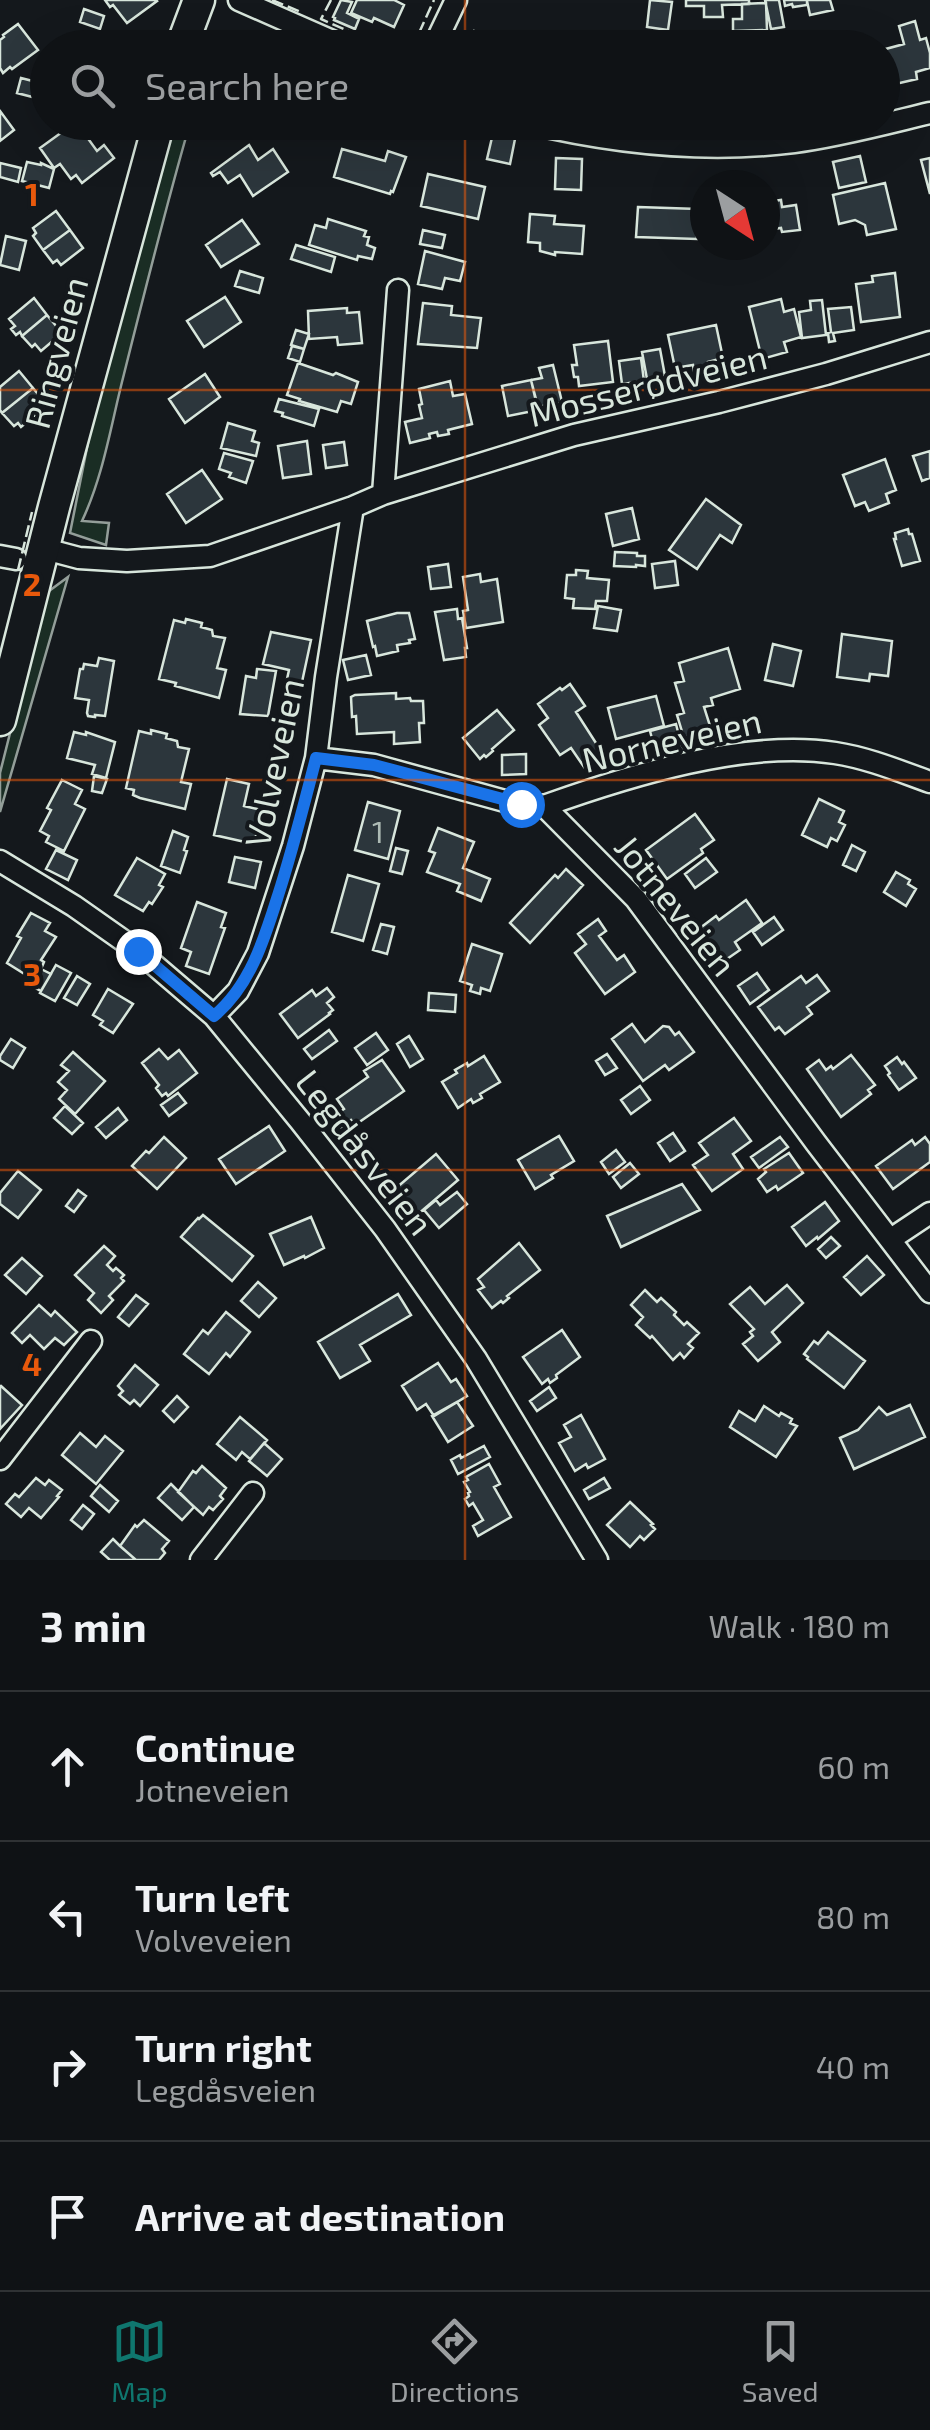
<!DOCTYPE html>
<meta charset="utf-8">
<style>
body{margin:0;font-family:"Exo 2",sans-serif;background:#1d2022;color:#f1f3f6}
.compass{position:absolute;left:690px;top:170px;width:90px;height:90px;border-radius:50%;background:#0f1215;box-shadow:0 10px 40px #0002;rotate:144deg}
.stop{position:absolute;width:30px;height:30px;margin:-22px;border:8px solid #1a73e8;border-radius:50%;background:#fff}
.stop.end{background:#1a73e8;border-color:#fff;box-shadow:0 2px 10px #0008}
.list{margin:0;padding:0;list-style:none}
h2{display:flex;justify-content:space-between;align-items:center;height:130px;margin:0;padding:0 40px;font-size:42px}
h2 small{font-size:32px;font-weight:400;color:#9b9ea0}
.list li{display:grid;grid-template-columns:65px 1fr auto;gap:30px;align-items:center;box-sizing:border-box;height:150px;padding:0 40px;border-top:2px solid #2f3234}
.list b{display:block;font-size:38px;white-space:nowrap}
.list p{margin:0;font-size:32px;white-space:nowrap;color:#9b9ea0}
.list em{font-size:32px;font-style:normal;color:#9b9ea0}
.icon{flex:none;width:55px;height:55px;fill:none;stroke:currentColor;stroke-width:2;stroke-linecap:round;stroke-linejoin:round}
.map{position:relative;flex:none;width:930px;height:1560px;overflow:hidden}
.search{position:absolute;background:#0f1215;box-shadow:0 10px 40px #0002;left:30px;right:30px;top:30px;height:110px;display:flex;align-items:center;gap:25px;box-sizing:border-box;padding:0 35px;border-radius:55px;color:#9b9ea0;font-size:38px}
.sheet{height:730px;background:#0f1215}
nav{display:flex;justify-content:space-around;align-items:center;box-sizing:border-box;height:140px;border-top:2px solid #2f3234;background:#0f1215;font-size:28px;color:#9b9ea0}
nav a{display:grid;justify-items:center;gap:5px}
nav .on{color:#0f766e}
.map>svg:first-child{display:block}
.green{fill:#1a2d24;stroke:#939e99;stroke-width:2.5}
.building{fill:#2c363c;stroke:#d8e6dc;stroke-width:2.5}
.lines{fill:none;stroke-linecap:round;stroke-linejoin:round}
.minor-casing{stroke:#d8e6dc;stroke-width:25}
.secondary-casing{stroke:#d8e6dc;stroke-width:35}
.minor{stroke:#14181c;stroke-width:20}
.secondary{stroke:#14181c;stroke-width:30}
.fence{stroke:#d8e6dc;stroke-width:2.5;stroke-dasharray:12 5;stroke-linecap:butt}
.route{stroke:#1a73e8;stroke-width:12}
.grid{fill:none;stroke:#e8590c;stroke-width:2.5;stroke-opacity:0.55}
.labels{text-anchor:middle;stroke-width:8;stroke-linejoin:round;paint-order:stroke}
.number-label{font-size:30px;fill:#adbab4}
.street-label{font-size:35px;fill:#d8e6dc;stroke:#14181c}
.grid-label{font-size:32px;text-anchor:middle;font-weight:bold;fill:#e8590c;stroke:#14181c;stroke-width:8;stroke-linejoin:round;paint-order:stroke}
</style>
<div class="map">
<svg width="930" height="1560" viewBox="0 0 930 1560">
<rect width="100%" height="100%" fill="#14181c"/>
<path class="green" d="M159 123H190C166 206 145 290 124 374 111 424 104 474 82 521L109 523 106 545 70 533 135 207Z
M68 577 0 812V773L45 594Z"/>
<path class="building" d="M105 0H156L157 1 127 23 113 5 110 7Z
M341 0 352 2 347 13 359 19 355 29 334 20 335 18 333 17Z
M357 0H394L404 5 394 27 374 18 372 22 351 13Z
M650 0 672 2 668 30 647 27Z
M686 0H749V4L722 5 723 17H704V6H686Z
M765 0H779L784 27 771 29Z
M784 0H830L833 10 810 15 807 1V5L793 7 792 4 785 6Z
M766 3 767 30 733 31V19H742V4Z
M84 9 104 16 100 29 80 22Z
M915 21 920 40 926 38 930 53V68L916 72 917 79 891 85 882 50 904 44 899 26Z
M18 24 38 50 12 69 10 67 3 73 0 68V40L4 37 3 35Z
M474 31 516 46 515 48H468Z
M21 78 44 84 40 99 17 93Z
M0 111 14 130 0 141Z
M76 122 97 151 104 145 114 158 82 183 76 175 71 179 60 164 54 168 40 148Z
M269 122H290L300 126 297 136 267 127Z
M494 129H497L496 134 515 139 510 164 487 159Z
M249 145 258 160 273 149 288 172 253 196 240 175 228 183 220 172 213 176 211 173Z
M342 149 385 161 388 151 406 157 393 192 391 191 390 194 334 177Z
M860 156 866 182 839 188 833 162Z
M556 158 582 159 581 190 555 189Z
M930 158V194L921 160Z
M27 162 41 165V163L54 169 49 188 22 181Z
M0 163 21 168 18 182 0 177Z
M428 174 485 187 478 219 421 206Z
M885 183 896 229 867 235 865 225 855 220 839 224 833 195Z
M781 200 782 207 796 205 800 230 782 232 781 228 765 230V202Z
M638 207 698 209V218L705 219V237H697V239L636 237Z
M56 211 70 230 43 250 33 236 36 233 33 228Z
M530 214 555 216 554 224 584 226 582 254 555 252V255L540 251V243L528 242Z
M328 219 366 231 364 236 369 237 367 245 375 248 372 259 358 256 357 260 309 245 315 225 326 228Z
M242 220 259 244 221 267 206 245Z
M70 230 83 248 61 265 57 260 53 263 43 250Z
M423 230 445 235 442 248 420 244Z
M6 236 26 241 19 270 0 265Z
M296 245 335 257 331 272 291 259Z
M425 251 465 262 460 281 445 278 442 289 418 284Z
M240 271 263 278 259 293 235 286Z
M895 273 900 317 861 322 856 284 873 282 872 276Z
M225 297 241 322 204 347 187 321Z
M34 298 47 315 22 336 20 332 16 335 11 329 15 326 9 319Z
M781 299 784 312 794 309 801 337 784 342 787 352 762 359 749 307Z
M822 300 826 335 802 338 799 312 811 310 810 301Z
M423 303 452 306 451 315 481 318 477 348 418 344Z
M851 307 854 330 833 333 835 341 829 342 828 333 831 332 828 309Z
M347 308V313L359 312 362 343 338 345 337 337 309 339 308 311Z
M47 315 62 333 41 351 35 344 32 347 22 336Z
M716 325 723 358 708 362 709 367 694 371 693 365 675 368 668 335Z
M296 330 309 334 304 349 291 345Z
M608 341 613 382 579 386 578 377H574L572 365H577L574 345Z
M292 346 304 349 300 362 288 358Z
M660 349 665 376 647 379 642 352Z
M641 358 644 381 622 384 619 361Z
M298 363 333 375 336 373 358 382 351 404 341 401 337 412 299 401 300 399 287 395Z
M553 365 562 402 538 407 531 380 542 378 539 368Z
M19 371 33 388 2 413 0 410V387Z
M205 374 220 397 185 423 169 399Z
M531 380 538 410 508 416 502 386Z
M450 381 453 396 465 394 472 424 448 430 449 434 438 436 437 432 429 434 430 438 410 443 405 422 422 418 419 405 422 404 419 389Z
M33 388 47 405 21 427 18 423 14 426 2 413Z
M279 399 319 409 314 426 282 416 283 413 275 411Z
M228 423 255 431 252 441 259 443 256 456 221 448Z
M307 441 311 474 283 478 278 446Z
M344 442 347 465 326 468 323 445Z
M930 451V478L922 481 913 456Z
M224 453 253 461 246 483 229 477 231 473 219 469Z
M885 459 896 490 886 494 889 503 869 511 865 502 855 506 843 475Z
M202 470 222 499 186 523 167 494Z
M706 499 741 525 732 543 720 535 697 569 669 550Z
M632 508 639 539 613 546 606 514Z
M908 529 909 534H912L920 561 902 566 894 539H896L895 533Z
M615 552 637 553V556H645V566L636 565V567L614 566Z
M675 561 678 585 655 588 652 564Z
M448 564 451 587 431 589 428 567Z
M576 570 588 571 587 578 609 580 607 601H596L595 609 573 608 574 599 565 598 567 575H576Z
M480 574 481 582 497 579 503 622 466 628 463 611 468 610 463 577Z
M598 606 621 610 617 631 594 628Z
M457 609 458 619 462 618 467 648H465L466 657 444 660 435 612Z
M397 613H409L415 639 409 640 410 643 397 645 398 651 377 656 375 646 373 647 367 621Z
M186 619 202 623 201 627 212 630 213 636 225 638 217 668 226 670 219 698 175 686 176 683 159 679 174 620 185 623Z
M271 632 311 640 302 682 287 679 289 670 263 664Z
M842 634 892 641 888 676 870 674 869 681 837 677Z
M773 644 801 651 793 686 765 680Z
M728 648 740 689 711 698 713 705 704 707 711 729 684 738 677 715 684 713 675 683 684 681 679 663Z
M366 655 371 675 348 680 343 660Z
M99 658 114 661 105 716 95 715V717L88 716 87 713 89 700 75 698 80 669H83L84 664 97 666Z
M257 669 276 671 268 716 240 714 246 676 256 678Z
M570 684 585 706 576 712 603 754 584 767 571 748 560 755 539 725 548 718 538 704 560 688 562 690Z
M396 693V699L410 698 411 701H423L424 723H419L420 742 394 744V732L357 734 356 716 352 717 351 697 355 695Z
M656 696 664 726 616 739 608 708Z
M497 710 514 730 492 749 493 751 486 757 484 755 480 759 463 738Z
M676 724 682 748 656 754 650 731Z
M151 730 167 734 166 738 177 741 178 747 189 749 181 782 191 784 185 809 140 798 133 795 134 790 126 788 139 731 151 734Z
M74 732 86 735V732L115 742 106 778 92 774 95 765 67 758Z
M526 754V774L502 775V755Z
M94 776 107 779 102 793 92 791Z
M227 779 249 784 244 806 262 810 254 844 214 835Z
M62 780 82 790 75 804 85 809 64 851 46 842 49 836 40 831 51 810 47 808Z
M819 799 844 811 839 822 845 825 837 841 831 838 827 847 802 835Z
M368 802 400 811 388 859 355 850Z
M695 814 714 840 701 849 703 853 667 879 646 850Z
M438 828 474 842 463 868 490 879 481 901 457 891 460 884 427 872 435 853 429 851Z
M173 831 188 837 184 850 187 851 180 873 161 866Z
M852 845 865 852 856 871 843 865Z
M396 848 408 851 402 874 390 871Z
M56 850 77 860 68 880 46 869Z
M235 857 261 862 255 888 229 882Z
M137 858 165 874 159 885 163 887 152 904 149 902 143 911 115 895Z
M706 858 717 872 695 888 685 874Z
M566 869 583 885 530 943 510 923 555 875 558 878Z
M896 872 910 880 908 884 916 889 906 906 884 892Z
M348 875 379 884 363 941 332 932Z
M746 900 762 923 735 942 740 950 724 961 700 928 716 916 719 920Z
M197 902 226 913 221 927 225 928 209 974 186 966 191 952 181 948Z
M31 913 50 923 45 931 56 937 41 960 44 962 41 969 51 974 41 991 30 985 37 974 34 973 31 978 7 963 21 938 17 936Z
M774 917 783 930 762 945 753 932Z
M598 919 606 931 599 936 617 960 624 955 635 972 605 994 575 953 586 944 578 934Z
M381 924 394 927 387 954 373 950Z
M472 944 502 954 490 991 481 988 480 994 470 991 472 985 460 981Z
M56 965 71 973 55 1001 40 993Z
M757 973 769 990 750 1004 738 986Z
M817 975 829 991 807 1007 812 1014 785 1034 779 1027 775 1030 758 1007 801 976 806 983Z
M77 976 90 984 77 1005 64 998Z
M327 988 334 997 327 1003 333 1010 329 1013 330 1014 298 1038 280 1014 312 990 316 996Z
M108 989 133 1004 113 1033 100 1025 103 1021 93 1015Z
M429 993 456 995 455 1012 428 1010Z
M632 1024 645 1042 663 1026 669 1027 675 1035 679 1032 694 1052 669 1070 665 1065 643 1081 612 1039Z
M329 1030 337 1041 312 1059 304 1049Z
M376 1033 388 1050 367 1065 355 1048Z
M409 1036 423 1059 410 1067 397 1044Z
M11 1039 25 1048 13 1068 0 1060V1056Z
M159 1049 168 1059 179 1050 197 1073 168 1096 166 1093 162 1096 156 1088 159 1085 142 1063Z
M73 1052 105 1081 75 1114 59 1099 67 1090 58 1082 69 1071 61 1065Z
M607 1054 617 1068 605 1075 596 1061Z
M851 1055 875 1085 868 1090 871 1094 841 1117 807 1069 819 1060 826 1070 831 1066 833 1069Z
M484 1056 500 1082 480 1094 482 1098 473 1103 471 1099 458 1108 442 1082 457 1073 455 1070 467 1063 468 1066Z
M897 1057 902 1064 904 1062 916 1078 899 1090 888 1075 890 1073 885 1066Z
M382 1060 404 1091 355 1125 351 1120 341 1127 334 1116 344 1109 337 1099 368 1077 364 1071Z
M640 1086 650 1100 631 1114 621 1100Z
M178 1093 186 1103 169 1116 161 1105Z
M65 1106 83 1123 72 1134 54 1118Z
M118 1108 127 1120 106 1138 96 1127Z
M734 1118 751 1141 733 1154 743 1169 712 1191 693 1165 708 1155 699 1143Z
M269 1126 285 1151 236 1184 219 1159Z
M673 1133 685 1151 670 1161 658 1143Z
M559 1136 574 1161 551 1175 553 1178 535 1189 518 1160Z
M164 1137 186 1158 157 1189 132 1166 146 1151 149 1153Z
M780 1137 788 1147 759 1168 751 1157Z
M925 1137 930 1144V1162L893 1189 876 1166 912 1140 915 1145Z
M616 1150 625 1162 609 1174 601 1162Z
M789 1153 803 1173 778 1190 776 1186 767 1192 758 1179 766 1172 764 1169Z
M436 1154 458 1180 417 1215 395 1189Z
M630 1163 639 1174 621 1188 613 1177Z
M18 1171 41 1190 18 1218 0 1204V1193Z
M682 1184 700 1210 621 1247 607 1216Z
M78 1190 86 1196 74 1212 66 1206Z
M457 1192 467 1204 439 1228 424 1210 436 1200 440 1205Z
M825 1202 839 1221 818 1239 817 1237 806 1246 792 1227Z
M203 1215 253 1256 232 1281 181 1237 198 1218 199 1219Z
M311 1217 324 1248 305 1258 304 1256 284 1265 270 1234Z
M831 1237 840 1246 826 1258 818 1249Z
M519 1243 540 1270 507 1296 509 1298 503 1303 501 1301 492 1308 478 1290 484 1287 478 1279Z
M104 1246 115 1256 107 1265 113 1271 116 1268 124 1275 121 1278 124 1281 109 1296 113 1300 101 1313 88 1300 94 1293 75 1275Z
M867 1256 884 1275 861 1295 844 1277Z
M22 1258 42 1276 26 1294 5 1275Z
M258 1282 276 1298 259 1317 241 1301Z
M787 1285 803 1303 772 1332 780 1342 758 1361 743 1344 753 1336 750 1332 754 1329 730 1304 750 1287 765 1304Z
M645 1290 657 1302 661 1298 676 1312 674 1315 684 1325 687 1322 699 1333 688 1344 693 1348 684 1358 680 1353 673 1360 652 1336 650 1338 636 1325 643 1317 631 1305Z
M398 1294 411 1315 360 1345 370 1361 340 1378 318 1342Z
M136 1295 148 1304 129 1326 118 1317Z
M39 1305 51 1316 55 1311 77 1332 64 1345 55 1338 44 1349 30 1335 22 1343 12 1333Z
M226 1312 250 1332 230 1357 226 1353 209 1374 184 1354 203 1330 208 1334Z
M562 1330 580 1357 556 1375 557 1378 550 1383 548 1379 542 1384 523 1357Z
M828 1332 865 1361 844 1388 807 1359 808 1357 804 1354 814 1341 818 1344Z
M438 1363 451 1382 456 1379 467 1396 434 1416 426 1404 417 1410 402 1386Z
M135 1365 158 1385 140 1406 134 1400 130 1404 119 1395 123 1391 118 1386Z
M1 1386 22 1405 0 1429V1387Z
M549 1387 556 1398 537 1411 530 1401Z
M177 1396 188 1407 174 1422 163 1411Z
M457 1402 473 1426 448 1442 432 1416Z
M910 1405 925 1437 854 1469 840 1438 858 1430 879 1407 887 1415Z
M764 1406 779 1416 781 1413 792 1419 790 1423 797 1426 776 1457 730 1427 739 1411 755 1421Z
M581 1415 605 1459 588 1468 586 1464 575 1471 559 1443 571 1437 564 1425Z
M240 1417 267 1440 250 1459 242 1452 236 1460 217 1444Z
M80 1433 96 1447 105 1436 123 1451 96 1484 62 1455Z
M264 1443 282 1459 267 1476 249 1461Z
M484 1446 490 1457 458 1474 451 1460 460 1455 461 1458Z
M489 1464 500 1484 494 1487 511 1517 478 1536 473 1526 483 1520 473 1503 469 1506 465 1499 469 1496 468 1493 470 1492 464 1482 468 1480 466 1477Z
M202 1466 226 1488 220 1496 223 1499 213 1510 209 1507 203 1515 178 1492 193 1471 196 1473Z
M36 1478 45 1485 49 1480 62 1490 57 1496 59 1497 41 1518 29 1508 21 1517 6 1504 15 1494 19 1497Z
M604 1478 610 1488 589 1499 584 1490Z
M171 1484 194 1507 182 1520 158 1498Z
M100 1485 118 1501 109 1512 91 1496Z
M630 1502 653 1524 651 1525 655 1529 644 1540 640 1536 630 1547 607 1525Z
M83 1505 94 1514 82 1529 71 1520Z
M144 1520 169 1541 162 1549 165 1553 159 1560H136L120 1546 135 1525 137 1527Z
M113 1539 120 1546 136 1560H110L101 1552Z"/>
<g class="lines">
<g class="minor-casing">
<path id="minor" d="M239 0 348 48
M433 48 456 0
M525 122C612 143 706 153 794 142 836 137 888 123 930 113
M383 494 398 290
M45 549 79 558 127 561 210 556 353 507 383 494 574 435 719 402 826 374 930 342
M0 556 16 559
M316 758 374 765 512 803 544 806C628 776 746 739 835 753 868 758 899 771 930 782
M544 806 636 899 816 1143 930 1292
M0 861 74 906 138 951 214 1016 300 1121 385 1229 476 1359 597 1560
M214 1016 238 991 258 953 293 846 316 758 326 677 353 507
M891 1239 930 1213
M0 1459 91 1341
M201 1560 253 1493"/>
</g>
<g class="secondary-casing">
<path id="secondary" d="M181 48 199 0
M0 720 54 507 159 122"/>
</g>
<use href="#minor" class="minor"/>
<use href="#secondary" class="secondary"/>
<path class="fence" d="M272 0 301 12
M331 0 321 19 387 48
M419 33 434 0
M18 570 32 512"/>
</g>
<g class="lines">
<path class="route" d="M138 951 214 1016C253 983 266 933 281 886 294 844 305 801 316 758L374 765 521 804"/>
</g>
<path class="grid" d="M465 0V48M465 122V1560M0 390H930M0 780H930M0 1170H930"/>
<g class="labels">
<g class="number-label">
<text x="378" y="843">1</text>
</g>
<g class="street-label">
<text transform="translate(57 353) rotate(-75)" y="12">Ringveien</text>
<text transform="translate(648 386) rotate(-14)" y="12">Mosserødveien</text>
<text transform="translate(672 741) rotate(-13)" y="12">Norneveien</text>
<text transform="translate(275 763) rotate(-78)" y="12">Volveveien</text>
<text transform="translate(675 906) rotate(51)" y="12">Jotneveien</text>
<text transform="translate(364 1153) rotate(52)" y="12">Legdåsveien</text>
</g>
</g>
<g class="grid-label">
<text x="32" y="206">1</text>
<text x="32" y="596">2</text>
<text x="32" y="986">3</text>
<text x="32" y="1376">4</text>
</g>
</svg>
<svg class="compass" viewBox="-18 -18 36 36"><path d="M0-13l5 13h-10z" fill="#e53935"/><path d="M0 13l5-13h-10z" fill="#9b9ea0"/></svg>
<div class="stop" style="left:521px;top:804px"></div>
<div class="stop end" style="left:138px;top:951px"></div>
<div class="search"><svg class="icon" aria-label="search" viewBox="0 0 24 24"><circle cx="10" cy="10" r="6"/><path d="M15 15l6 6"/></svg>Search here</div>
</div>
<section class="sheet">
<h2>3 min<small>Walk · 180 m</small></h2>
<ul class="list">
<li><svg class="icon" aria-label="ahead" viewBox="0 0 24 24"><path d="M12 20V5M6 11l6-6 6 6"/></svg><div><b>Continue</b><p>Jotneveien</p></div><em>60 m</em></li>
<li><svg class="icon" aria-label="left" viewBox="0 0 24 24"><path d="M17 20v-9H6M10 6l-5 5 5 5"/></svg><div><b>Turn left</b><p>Volveveien</p></div><em>80 m</em></li>
<li><svg class="icon" aria-label="right" viewBox="0 0 24 24"><path d="M7 20v-9h11M14 6l5 5-5 5"/></svg><div><b>Turn right</b><p>Legdåsveien</p></div><em>40 m</em></li>
<li><svg class="icon" aria-label="arrive" viewBox="0 0 24 24"><path d="M6 21V4h12l-3 4 3 4H6"/></svg><div><b>Arrive at destination</b></div></li>
</ul>
</section>
<nav>
<a class="on"><svg class="icon" aria-label="map" viewBox="0 0 24 24"><path d="M3 6l6-2 6 2 6-2v14l-6 2-6-2-6 2zM9 4v14M15 6v14"/></svg>Map</a>
<a><svg class="icon" aria-label="directions" viewBox="0 0 24 24"><path d="M12 3l9 9-9 9-9-9zM9 14v-3h6M13 9l2 2-2 2"/></svg>Directions</a>
<a><svg class="icon" aria-label="saved" viewBox="0 0 24 24"><path d="M7 4h10v16l-5-4-5 4z"/></svg>Saved</a>
</nav>
